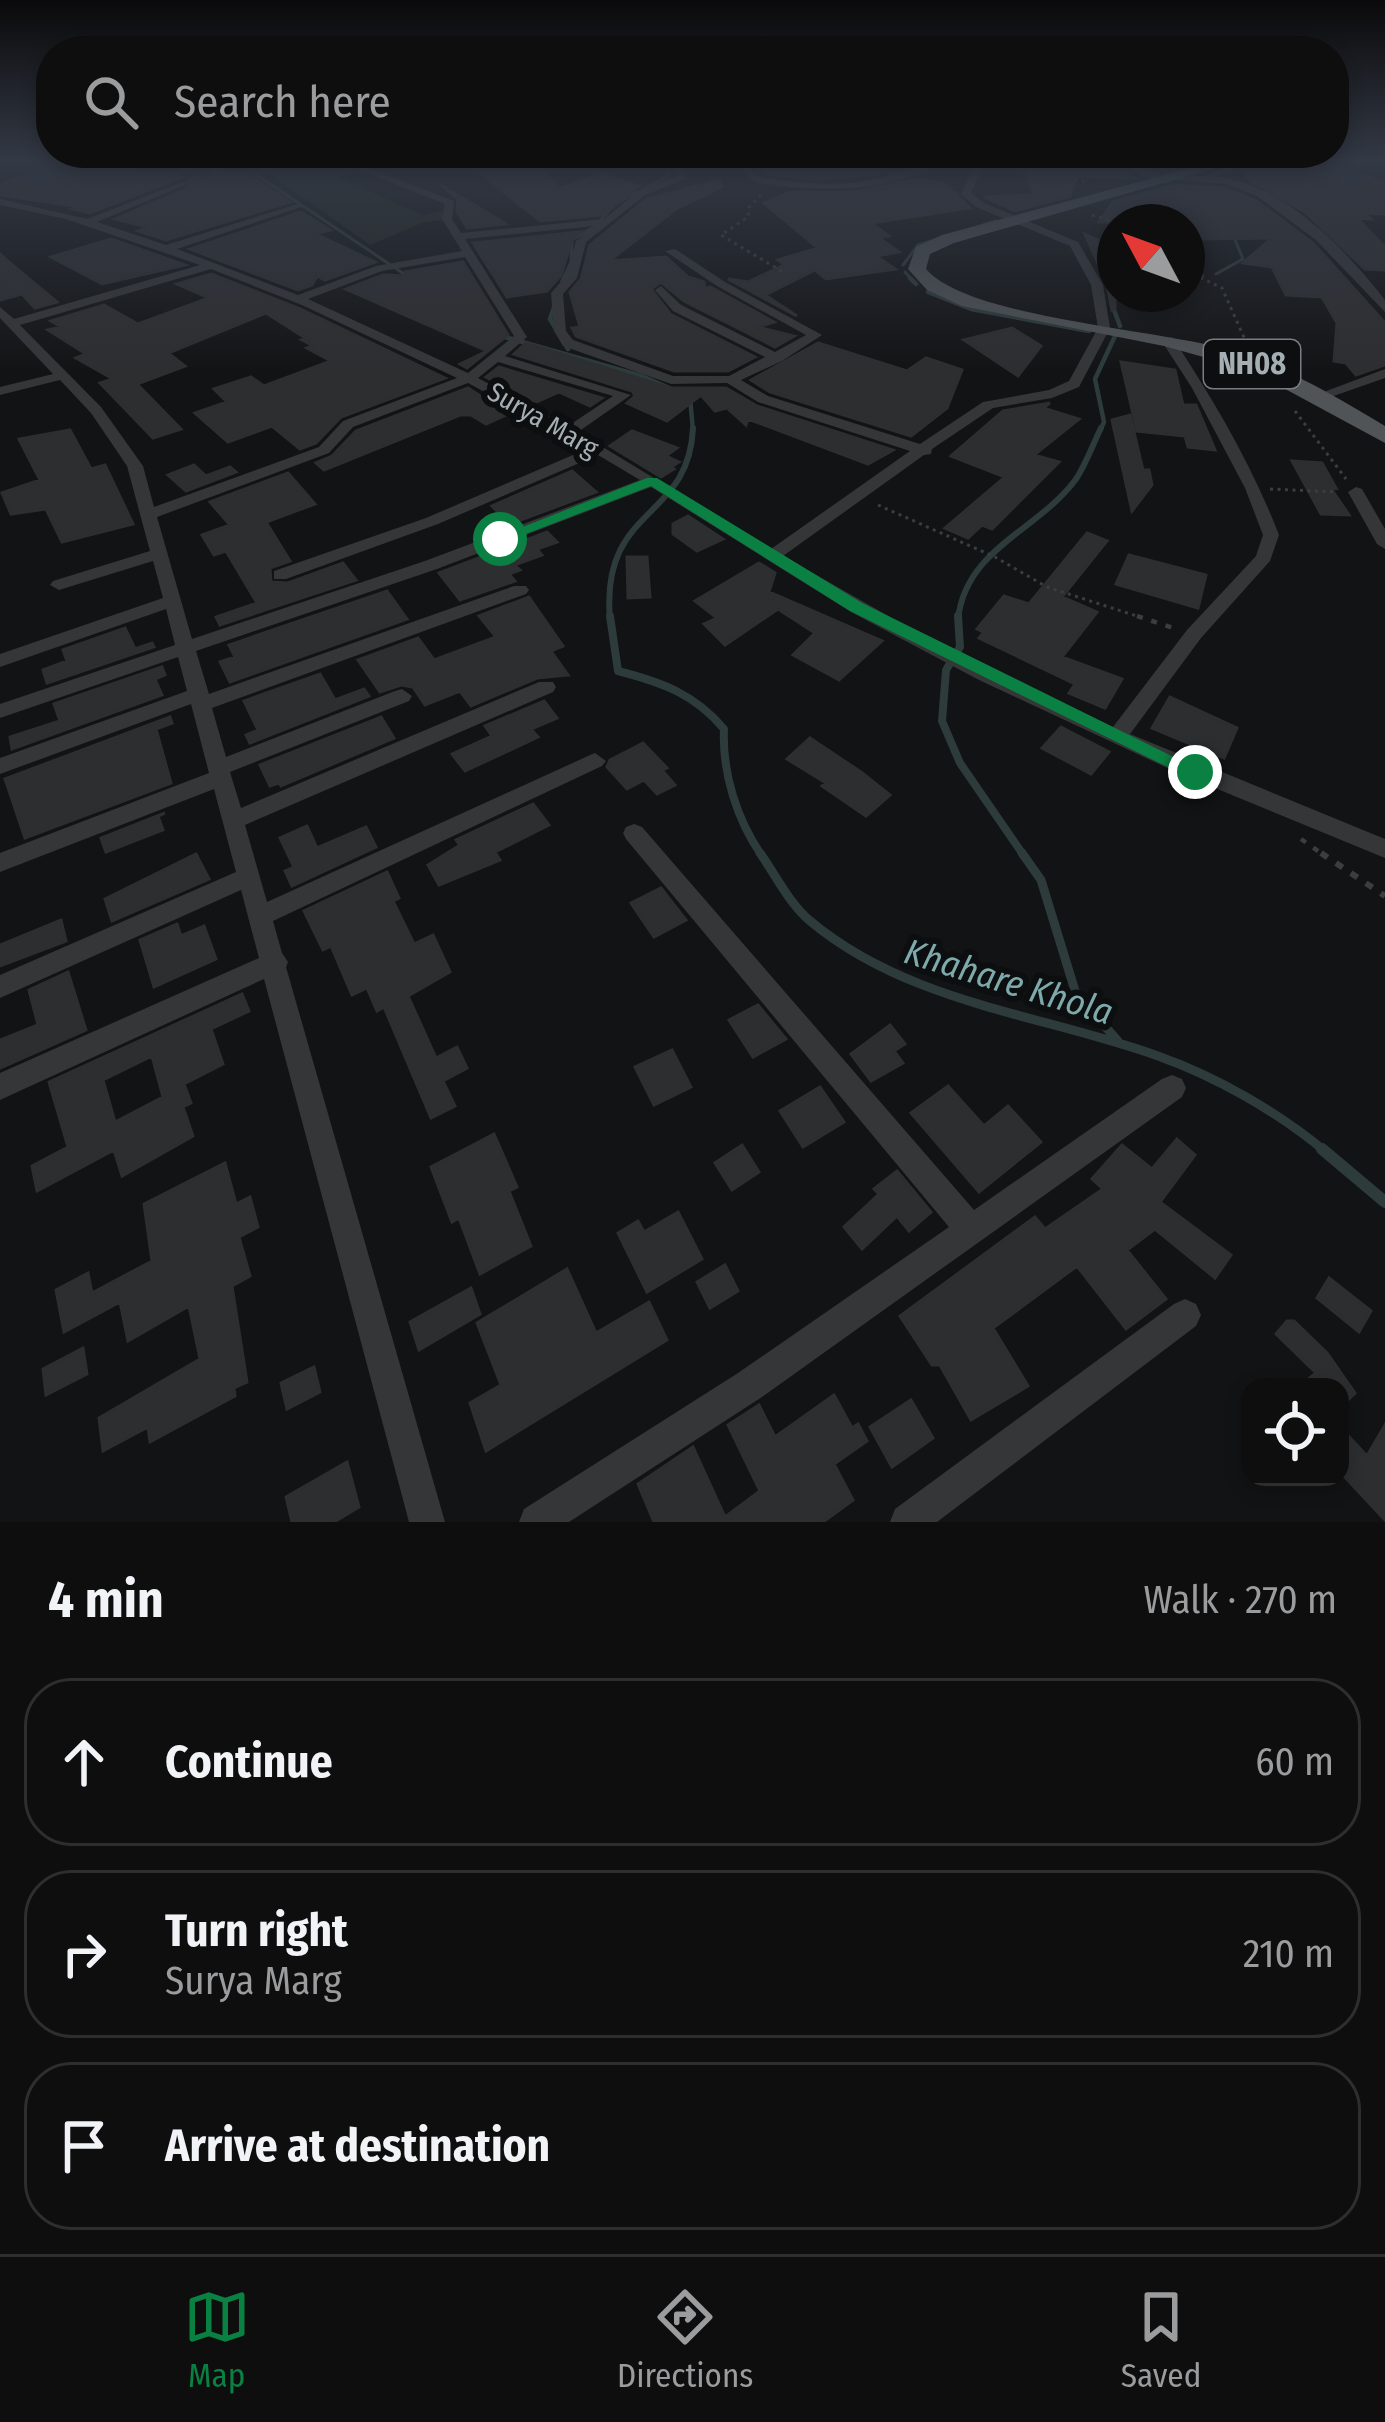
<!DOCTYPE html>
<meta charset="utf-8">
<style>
body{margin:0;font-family:"Fira Sans Condensed",sans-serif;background:#171718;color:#f1f3f6}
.controls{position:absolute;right:36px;bottom:36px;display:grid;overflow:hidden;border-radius:24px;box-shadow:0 6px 18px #0003}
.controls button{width:108px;height:108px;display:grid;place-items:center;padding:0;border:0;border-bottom:3px solid #2e2e2f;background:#0e0e0f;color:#f1f3f6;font:60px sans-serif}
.compass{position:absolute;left:1097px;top:204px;width:108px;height:108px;border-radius:50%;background:#0e0e0f;box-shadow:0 6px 18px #0003;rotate:311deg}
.stop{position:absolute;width:36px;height:36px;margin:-27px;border:9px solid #0b8043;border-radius:50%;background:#fff}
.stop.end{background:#0b8043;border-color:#fff;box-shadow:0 3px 12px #0008}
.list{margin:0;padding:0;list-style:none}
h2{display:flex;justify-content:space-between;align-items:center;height:156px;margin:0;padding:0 48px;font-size:51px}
h2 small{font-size:39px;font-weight:400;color:#9b9c9e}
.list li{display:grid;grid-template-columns:78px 1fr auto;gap:36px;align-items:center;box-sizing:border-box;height:168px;margin:0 24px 24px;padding:0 24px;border:3px solid #2e2e2f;border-radius:48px}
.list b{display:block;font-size:45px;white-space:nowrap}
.list p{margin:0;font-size:39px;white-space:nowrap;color:#9b9c9e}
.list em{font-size:39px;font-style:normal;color:#9b9c9e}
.icon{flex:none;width:66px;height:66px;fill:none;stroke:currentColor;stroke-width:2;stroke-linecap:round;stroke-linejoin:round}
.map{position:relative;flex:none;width:1385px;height:1522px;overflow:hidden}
.search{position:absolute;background:#0e0e0f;box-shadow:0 6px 18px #0003;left:36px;right:36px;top:36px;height:132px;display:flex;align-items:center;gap:30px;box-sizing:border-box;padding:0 42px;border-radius:48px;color:#9b9c9e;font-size:45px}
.sheet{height:732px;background:#0e0e0f}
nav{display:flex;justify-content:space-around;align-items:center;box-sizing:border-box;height:168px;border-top:3px solid #2e2e2f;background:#0e0e0f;font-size:33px;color:#9b9c9e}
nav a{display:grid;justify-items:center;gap:6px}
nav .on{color:#0b8043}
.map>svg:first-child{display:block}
.green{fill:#21261f}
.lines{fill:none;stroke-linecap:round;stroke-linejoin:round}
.stream-far5{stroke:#2d3b3b;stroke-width:3}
.stream-far4{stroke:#2d3b3b;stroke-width:4.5}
.stream-far3{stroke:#2d3b3b;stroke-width:6}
.stream-far2{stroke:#2d3b3b;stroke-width:8}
.stream-far1{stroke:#2d3b3b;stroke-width:9}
.stream{stroke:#2d3b3b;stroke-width:12}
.building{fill:#2d2e30;stroke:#2c2e2f;stroke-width:3;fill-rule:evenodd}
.path-far2{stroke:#3a3e3f;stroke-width:3;stroke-dasharray:3 4.5;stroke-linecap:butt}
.path-far1{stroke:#3a3e3f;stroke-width:4.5;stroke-dasharray:6 9;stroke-linecap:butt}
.path{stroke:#3a3e3f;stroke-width:6;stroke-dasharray:8 10;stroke-linecap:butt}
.minor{fill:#343638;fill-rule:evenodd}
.primary{fill:#505457;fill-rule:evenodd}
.route{fill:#0b8043}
.labels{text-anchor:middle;stroke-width:12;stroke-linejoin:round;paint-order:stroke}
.far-street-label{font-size:27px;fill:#a5afb3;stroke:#0d0e0f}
.shield{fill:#0d0e0f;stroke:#777f82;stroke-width:3}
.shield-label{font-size:30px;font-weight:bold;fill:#a5afb3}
.water-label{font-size:36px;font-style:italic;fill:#7eaaab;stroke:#0d0e0f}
</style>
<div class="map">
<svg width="1385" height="1522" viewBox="0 0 1385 1522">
<rect width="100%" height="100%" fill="#121314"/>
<path class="green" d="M339 160 360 168 338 178 423 215 447 210V219L422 223 370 245 252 161 194 175 165 161Z"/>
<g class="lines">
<path class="stream-far5" d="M242 165 410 278
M1207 177 1252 160
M903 265 918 245 996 221
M905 272 913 281
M1216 274 1243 259 1233 235
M1187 279 1203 276
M562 281 571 262 572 240 595 226 616 203 669 176 666 163 672 160"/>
<path class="stream-far4" d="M564 278 550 319 568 349
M910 278 916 284
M1187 279 1193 278
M928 292 971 309 1089 331
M1119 294 1111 302 1120 326
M498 335 642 376 690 397 693 431
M1100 431 1104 422 1095 379 1115 336"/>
<path class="stream-far3" d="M610 619C600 505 689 522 693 428
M958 619C966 548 1038 531 1076 479 1086 464 1093 444 1101 428"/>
<path class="stream-far2" d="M610 616 618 671C661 682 695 694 724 729 722 773 737 820 762 856
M958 616 960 647 946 670 942 721 960 763 1024 856"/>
<path class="stream-far1" d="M760 853C775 874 789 903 809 920 907 1003 1041 1014 1158 1056 1217 1077 1278 1112 1326 1152
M1022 853 1041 880 1076 994 1118 1041"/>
<path class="stream" d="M1322 1149 1385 1202"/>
</g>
<path class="building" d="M464 160H535L559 189 601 174 639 186 602 215 540 221Z
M777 160H877L879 174 818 179 765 174 757 168Z
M1024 160H1112L1135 178 1076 176 1070 196 1015 211 984 197 1033 195Z
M1282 160 1334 164 1385 183V214L1365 213 1371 219 1357 218 1385 247V270L1365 269 1305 212 1252 182 1238 166Z
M49 165 172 174 182 177 90 213 73 209 80 207 0 195V185Z
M226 172H244L290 202 166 240 138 231 149 227 115 219 187 189 189 179Z
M914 179 945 184 970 208 871 223 889 236 879 238 899 252 876 256 895 269 826 279 815 270 765 295 797 316 728 279 748 282 784 265 778 260 818 248 764 203 791 192H856Z
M719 180 722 187 676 209 609 261 666 257 688 277 704 282 705 289 710 287 774 322 758 327 794 336 775 347 684 301 661 282 651 289 670 314 755 357 728 371H674L576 336 572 328 580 327 570 292 581 279 590 245 647 199Z
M441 185 506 224 467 228 457 211 458 199Z
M1174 185 1225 188 1255 200 1313 243 1385 323V365L1356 375 1346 363 1334 361 1337 323 1322 297 1286 295 1272 267 1243 263 1272 238 1197 239 1187 229V222H1099L1113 202Z
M301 212 330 230 316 234 375 262 325 280 317 276 312 285 298 290 190 249Z
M580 232 572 240 561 275 547 291 507 297 473 243Z
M1085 234 1115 248V309L1112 310 1107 284Z
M111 239 185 265 102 284 51 257Z
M0 254 10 263 57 302 35 308 22 294 0 300Z
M463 262 508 335 467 368 460 364 487 351 346 289 383 275 406 276 405 272Z
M211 274 300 309 445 378 341 417 316 443 300 449 272 426 228 442 195 413 227 402 214 389 251 377 264 386 331 361 307 348 313 346 302 340 307 339 266 313 168 353 185 366 137 384 181 429 153 438 100 383 113 379 76 358 86 354 48 330 61 327 51 321 104 305 138 324 209 298 177 284Z
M1012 328 1041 346 1018 376 964 340Z
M526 343 670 388H726L757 406 893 450 868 464 748 419 746 425 727 408 715 411 701 395 667 421 627 403 635 396 632 391 514 354Z
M818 343 907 371 926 358 962 370 947 408 911 436 770 392 751 380Z
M1121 362 1175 370 1183 405H1196L1215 450 1188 447 1185 436 1137 431Z
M499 367 602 398 590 406 559 392 534 403 486 377Z
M468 388 508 414 486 424 471 415H460L324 470 316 463 332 456 356 431Z
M1050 403 1043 408 1079 419 1034 455 1059 462 992 529 982 525 968 538 945 528 1005 477 951 456 1003 411Z
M1130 415 1143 470H1149L1152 485 1132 511 1112 420Z
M70 430 91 469 105 465 133 524 62 542 46 509 11 514 2 493 40 480 19 439Z
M632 431 677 448 666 456 679 462 671 467 674 469 661 477 610 446Z
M1292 461 1322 463 1336 488 1330 487 1349 515 1321 514Z
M194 465 206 476 230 467 236 472 186 491 168 475Z
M572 471 596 492 510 524 492 506Z
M288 473 315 504 266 522 290 561 270 568 271 582 288 583 343 563 356 580 220 625 216 617 257 603 226 551 214 555 202 535 230 525 210 502Z
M688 516 723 539 697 551 673 534V524Z
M547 532 557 542 537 549 542 555 514 565 520 570 509 574 515 581 460 600 439 573Z
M1087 533 1107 541 1062 597 1097 612 1062 657 1122 679 1105 708 1069 693 1075 684 979 638 984 632 977 629 1004 596 1029 604Z
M1129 555 1206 575 1198 608 1116 584Z
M627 557H647L650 597 628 598Z
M759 563 775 573 769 592 882 641 839 680 793 655 815 633 778 609 725 645 704 624 717 618 695 601Z
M387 591 407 619 230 682 220 662 235 657 229 645Z
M529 597 563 646 551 651 568 675 537 678 471 706 460 691 425 705 413 687 401 685 380 692 358 660 418 638 434 660 496 637 479 616Z
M125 628 135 649 152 643 154 647 47 683 43 670 67 661 63 650Z
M162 667 165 675 155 679 162 695 12 749 10 737 60 721 54 704Z
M320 674 335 700 364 689 369 696 250 743 246 735 258 730 244 701Z
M1170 697 1237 728 1224 758 1152 728Z
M544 701 557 718 531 729 538 737 465 771 452 754 492 736 485 726Z
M170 717 172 723 156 729 171 783 25 838 5 779Z
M381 717 394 738 281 786 279 783 270 786 260 765Z
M1061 727 1109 752 1091 774 1042 748Z
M810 738 861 772 890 795 866 816 822 786 826 783 787 759Z
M643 743 667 768 662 770 675 785 657 794 644 780 627 789 607 767 610 760Z
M533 804 549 825 495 852 500 860 439 885 428 865 460 845 456 840Z
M165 813 158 816 163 830 106 852 101 838Z
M307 826 317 848 366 827 376 847 292 886 285 871 294 867 280 838Z
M196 854 209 879 112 921 105 899Z
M387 872 399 898 393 901 414 944 433 935 450 972 408 996 436 1058 457 1047 467 1068 443 1081 455 1106 431 1118 384 1007 377 1011 367 988 352 995 331 946 323 950 304 911Z
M661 888 686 920 654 937 631 903Z
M61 920 66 941 0 966V945Z
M177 924 181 936 204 926 216 959 154 987 140 940Z
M68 972 86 1030 0 1068V1040L38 1025 29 990Z
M242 994 249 1011 211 1029 223 1064 184 1084 191 1103 183 1107 193 1136 122 1176 114 1150 37 1191 32 1166 68 1147 49 1082ZM152 1056 163 1097 115 1122 103 1080Z
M758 1005 786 1039 753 1057 729 1020Z
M890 1025 905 1044 894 1051 903 1063 871 1081 851 1054Z
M672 1050 691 1087 654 1105 635 1067Z
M948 1086 984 1126 1008 1106 1041 1142 979 1192 911 1113Z
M820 1087 844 1122 803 1147 780 1111Z
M494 1134 517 1187 509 1191 531 1246 480 1274 459 1218 452 1222 431 1167Z
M1177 1139 1195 1155 1160 1202 1231 1255 1215 1278 1155 1229 1127 1250 1166 1299 1126 1329 1077 1266 993 1328 1028 1386 971 1420 940 1365H932L900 1316 1035 1217 1045 1229 1103 1189 1092 1179 1122 1145 1152 1169Z
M742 1145 759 1172 732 1190 715 1163Z
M225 1163 236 1204 250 1197 258 1227 239 1237 250 1276 232 1286 247 1382 234 1388 235 1396 150 1442 148 1427 103 1451 99 1418 200 1359 189 1306 128 1341 120 1302 64 1332 56 1290 88 1273 92 1293 152 1261 144 1204Z
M897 1171 931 1212 909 1231 897 1216 862 1249 844 1227 879 1194 874 1189Z
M678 1212 702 1259 647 1292 618 1233 638 1221 644 1232Z
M725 1265 738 1291 710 1308 697 1282Z
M567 1269 596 1333 649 1302 667 1340 486 1451 470 1403 501 1385 477 1323Z
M1329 1278 1371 1311 1359 1332 1317 1298Z
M471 1288 480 1314 419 1350 410 1322Z
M1287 1321H1294L1327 1353 1355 1393 1346 1402 1340 1387H1298L1316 1373 1276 1334Z
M83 1348 87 1374 46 1395 43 1369Z
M314 1367 320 1392 287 1409 281 1383Z
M834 1395 852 1428 858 1424 867 1441 834 1464 853 1500 823 1522H654L638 1484 693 1447 725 1517 760 1491 728 1425 759 1405 775 1437Z
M911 1400 933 1438 892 1467 870 1427Z
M1385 1425V1520L1340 1472V1427L1367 1456Z
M347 1462 359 1507 334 1522H292L286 1497Z"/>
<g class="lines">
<path class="path-far2" d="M993 166 1088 182
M191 177 256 160
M761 195 749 207 748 217 721 235 783 272
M1092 215 1115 222
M1187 271 1222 288 1247 344
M1295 411 1346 479
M1270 489 1337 492
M878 505 995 557 1047 587 1146 619"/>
<path class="path-far1" d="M1137 616 1176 629
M1301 839 1325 856"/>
<path class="path" d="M1321 853 1385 896"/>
<path class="minor" d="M335 160H347L454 201 452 219 461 233 604 219 639 191 677 176 673 160H682L685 179 645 195 586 242 577 278 563 294 566 331 573 340 673 376H729L765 357 673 311 655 290 661 286 681 305 775 352 806 335 717 286 665 251 675 249 725 282 822 335 782 361 741 380 768 396 920 444 983 402 1049 390 1069 381 1098 328 1091 285 1070 246 976 207 961 194 977 160H985L971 193 984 203 1078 242 1103 285 1110 328 1079 387 1052 398 993 408 932 449 931 454 924 455 783 556 927 638 1113 727 1187 630 1256 556 1263 535 1245 488 1192 388 1161 340 1172 337C1214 400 1252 465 1279 535L1270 561 1201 638 1130 734 1385 839V858L1176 772 979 680 851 612 651 487 437 569 196 651 209 694 514 586H526L529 590 526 594 212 708 226 757 395 691 402 689 412 696 409 701 230 772 241 808 539 682H553L556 687 553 692 245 825 267 902 588 756 595 753 606 761 602 766 273 921 282 953 288 962 286 967 445 1522H409L264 979 0 1100V1073L259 958 241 890 0 998V975L236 872 214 789 0 872V853L209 773 191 704 0 774V758L187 691 178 657 0 718V704L175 645 166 609 0 667V654L163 598 153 561 59 590 50 585 53 581 150 551 127 466 91 413 60 380 0 395V387L53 374 0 318V307L14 319 200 265 66 219 0 205V199L87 219 185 181V185L97 222 166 245 301 203V207L177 249 298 295 376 266 462 251 442 219 445 204ZM594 226 576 241 565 277 551 293 554 331 563 346 671 384 727 383 758 402 910 451 771 549 578 432 631 395 505 356 527 337 465 239ZM465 257 514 336 468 373 308 299 382 271ZM211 269 302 305 457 378 343 421 319 447 154 507 143 466 101 407 20 325ZM498 362 613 396 568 426 478 378ZM468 383 559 433 560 437 587 449 426 518 274 571V579H286L438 524 598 455 640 480 425 561 192 639 157 517 329 453 353 427Z
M735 160H745L757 176 764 178C800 183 836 187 872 180 897 175 921 160 947 160 890 192 823 194 760 183L751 180Z
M1118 160C1133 160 1158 174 1172 181L1167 184 1137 174Z
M1176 175C1198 176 1220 175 1241 182 1299 200 1349 254 1385 300V312L1316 240 1257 196 1226 184 1173 180Z
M1385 369V378L1325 399 1313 396Z
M1356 487 1362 489 1385 529V549L1377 544 1348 492Z
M634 824 642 827 974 1210 1162 1079 1172 1075 1182 1079 1186 1088 1182 1097 762 1397 569 1522H519L524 1509 738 1373 949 1227 626 839 623 833 626 827Z
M1185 1299 1196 1304 1201 1315 1196 1326 937 1522H890L895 1509 1174 1304Z"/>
<path class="primary" d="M1220 160H1243L954 243 930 254 926 269C969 319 1164 329 1236 352 1290 369 1337 397 1385 426V443L1250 370 1164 346 962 306 927 290 908 269 916 247 942 235Z"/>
</g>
<linearGradient id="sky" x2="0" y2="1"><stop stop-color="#0a0a0b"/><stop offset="0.43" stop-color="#333945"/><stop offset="1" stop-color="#333945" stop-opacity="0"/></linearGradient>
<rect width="1385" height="373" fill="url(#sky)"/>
<path class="route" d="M647 478H657L862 603 1204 772 1195 779 1188 777 850 611 651 486 505 542 492 539Z"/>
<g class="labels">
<g class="far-street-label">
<text transform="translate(543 420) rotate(30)" y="9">Surya Marg</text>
</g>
<rect class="shield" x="1204" y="340" width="96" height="48" rx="9"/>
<g class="shield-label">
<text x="1252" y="374">NH08</text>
</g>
<g class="water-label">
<text transform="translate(1009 981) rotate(17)" y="13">Khahare Khola</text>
</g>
</g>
</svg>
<div class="controls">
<button><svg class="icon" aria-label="locate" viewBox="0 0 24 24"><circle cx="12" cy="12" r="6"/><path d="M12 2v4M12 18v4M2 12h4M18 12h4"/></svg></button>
</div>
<svg class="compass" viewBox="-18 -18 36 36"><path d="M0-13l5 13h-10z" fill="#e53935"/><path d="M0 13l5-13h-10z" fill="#9b9c9e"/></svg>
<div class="stop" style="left:500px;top:539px"></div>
<div class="stop end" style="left:1195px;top:772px"></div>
<div class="search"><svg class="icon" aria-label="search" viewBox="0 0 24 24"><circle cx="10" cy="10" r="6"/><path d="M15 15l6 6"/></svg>Search here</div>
</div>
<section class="sheet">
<h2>4 min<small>Walk · 270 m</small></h2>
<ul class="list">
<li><svg class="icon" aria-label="ahead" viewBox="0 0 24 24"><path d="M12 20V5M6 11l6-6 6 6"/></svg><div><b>Continue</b></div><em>60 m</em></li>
<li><svg class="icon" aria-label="right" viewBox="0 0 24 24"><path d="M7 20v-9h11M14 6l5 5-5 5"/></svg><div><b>Turn right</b><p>Surya Marg</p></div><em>210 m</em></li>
<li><svg class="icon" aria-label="arrive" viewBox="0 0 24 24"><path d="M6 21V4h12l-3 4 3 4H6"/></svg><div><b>Arrive at destination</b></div></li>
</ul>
</section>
<nav>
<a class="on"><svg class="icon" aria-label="map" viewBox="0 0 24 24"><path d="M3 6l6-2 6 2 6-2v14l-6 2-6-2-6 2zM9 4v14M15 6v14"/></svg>Map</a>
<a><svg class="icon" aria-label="directions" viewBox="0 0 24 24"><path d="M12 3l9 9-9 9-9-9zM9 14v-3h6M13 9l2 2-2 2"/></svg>Directions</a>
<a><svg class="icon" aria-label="saved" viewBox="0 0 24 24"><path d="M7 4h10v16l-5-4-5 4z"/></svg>Saved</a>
</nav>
